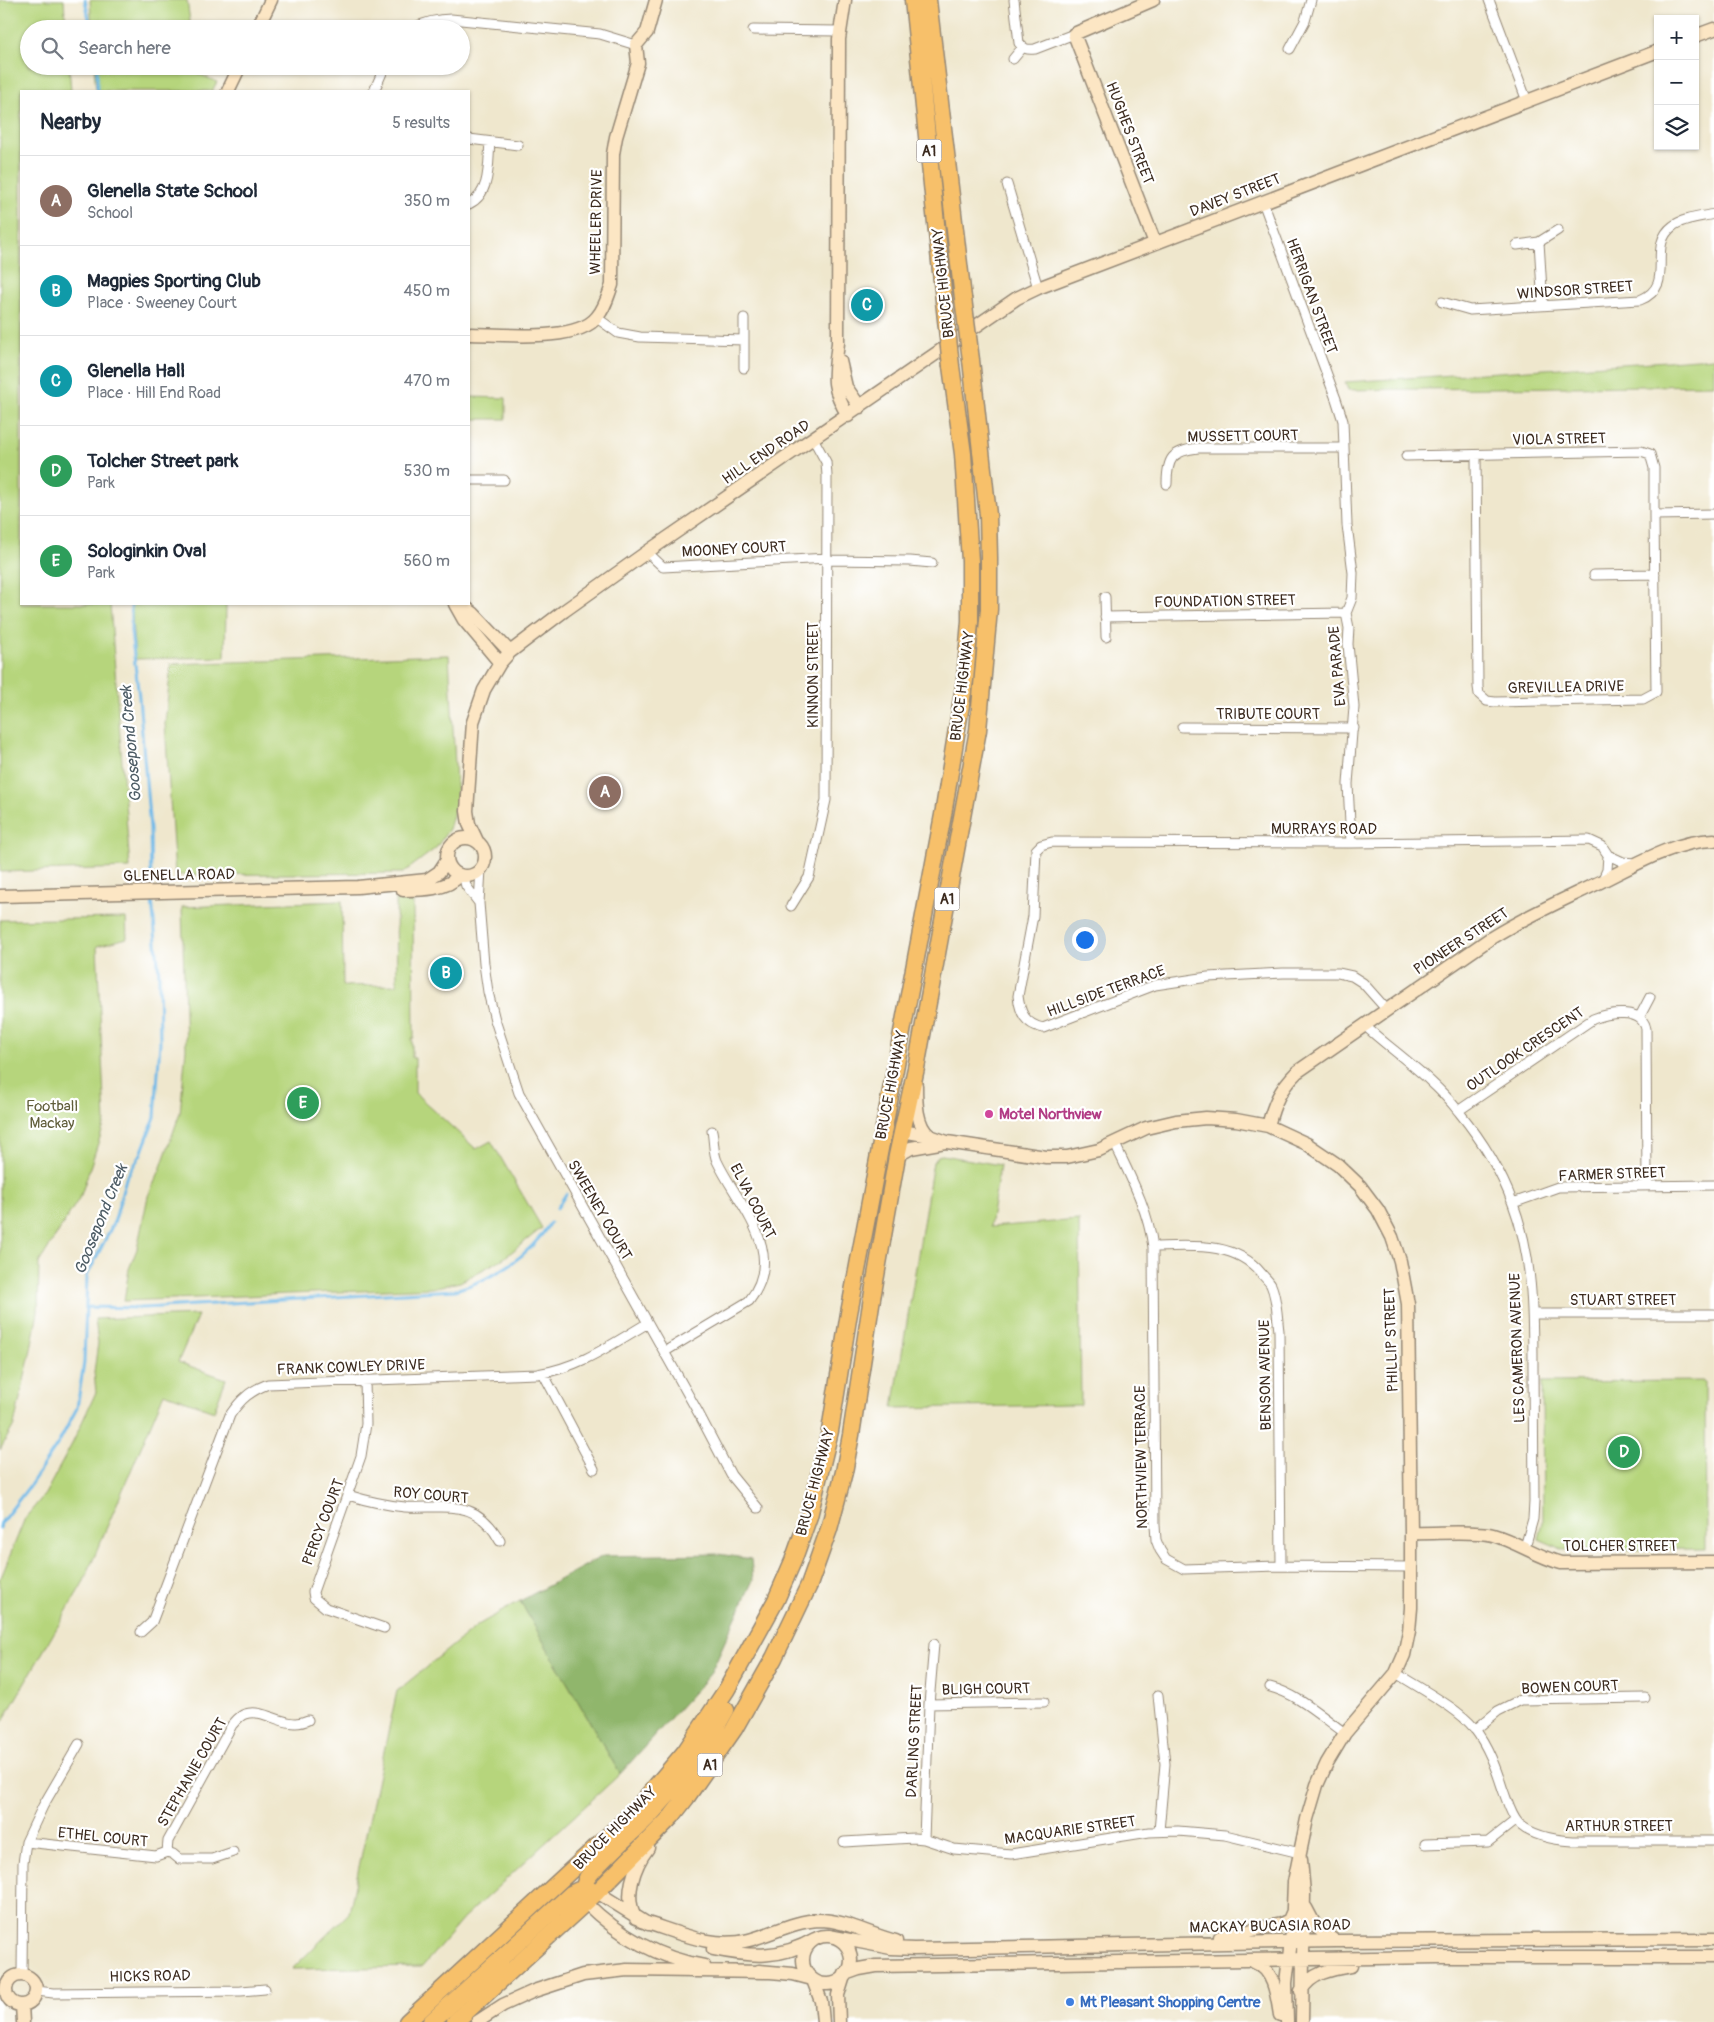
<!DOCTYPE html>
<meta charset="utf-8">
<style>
body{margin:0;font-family:Pangolin,sans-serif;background:#f2f2f3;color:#1f2937}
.controls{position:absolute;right:15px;top:15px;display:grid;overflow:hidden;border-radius:0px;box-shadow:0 1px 4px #0004}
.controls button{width:45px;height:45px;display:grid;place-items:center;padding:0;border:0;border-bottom:1px solid #e0e1e3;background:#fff;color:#1f2937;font:25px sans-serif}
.you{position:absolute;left:1084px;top:939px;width:18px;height:18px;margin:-12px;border:4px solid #fff;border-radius:50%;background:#1a73e8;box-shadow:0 0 0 8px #1a73e833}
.badge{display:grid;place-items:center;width:32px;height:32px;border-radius:50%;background:#d93025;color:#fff;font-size:16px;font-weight:700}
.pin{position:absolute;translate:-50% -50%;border:2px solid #fff;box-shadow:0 1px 5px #0006}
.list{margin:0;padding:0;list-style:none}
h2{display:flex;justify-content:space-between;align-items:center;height:65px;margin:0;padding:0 20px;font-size:21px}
h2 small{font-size:16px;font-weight:400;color:#747a83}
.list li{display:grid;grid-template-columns:32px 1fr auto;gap:15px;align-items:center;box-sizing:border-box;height:90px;padding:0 20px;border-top:1px solid #e0e1e3}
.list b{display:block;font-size:19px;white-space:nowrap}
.list p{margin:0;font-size:16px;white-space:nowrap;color:#747a83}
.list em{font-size:16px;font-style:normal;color:#747a83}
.icon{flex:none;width:28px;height:28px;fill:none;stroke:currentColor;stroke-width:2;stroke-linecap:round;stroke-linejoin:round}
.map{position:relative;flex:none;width:1714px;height:2022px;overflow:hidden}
.search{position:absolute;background:#fff;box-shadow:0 1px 4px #0004;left:20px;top:20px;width:450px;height:55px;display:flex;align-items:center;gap:12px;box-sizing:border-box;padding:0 18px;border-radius:28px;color:#747a83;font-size:19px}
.panel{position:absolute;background:#fff;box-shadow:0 1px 4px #0004;left:20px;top:90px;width:450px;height:515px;border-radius:0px}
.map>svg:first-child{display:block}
.green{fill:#b6d57c;stroke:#78804d}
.forest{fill:#90b66c;stroke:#667045}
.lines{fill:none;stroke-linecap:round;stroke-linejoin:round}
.stream{stroke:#6fb9e8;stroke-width:3}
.street-casing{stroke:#958876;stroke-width:11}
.secondary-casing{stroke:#958876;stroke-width:15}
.highway-casing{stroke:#958876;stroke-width:19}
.street{stroke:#fff;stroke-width:9}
.secondary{stroke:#fce6c4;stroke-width:12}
.highway{stroke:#f7c06b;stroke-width:16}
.highway-bridge-casing{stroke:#958876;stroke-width:19;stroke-linecap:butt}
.highway-bridge{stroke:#f7c06b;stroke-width:16}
.hotel-dot{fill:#d1479c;stroke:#fff;stroke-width:2}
.shop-dot{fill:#3f7fe0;stroke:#fff;stroke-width:2}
.labels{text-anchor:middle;stroke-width:4.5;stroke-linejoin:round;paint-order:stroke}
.shield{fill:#fff;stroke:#766a62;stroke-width:1}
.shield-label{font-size:14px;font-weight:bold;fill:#3b2a1e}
.street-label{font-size:15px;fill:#3b2a1e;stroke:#fff}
.park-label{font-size:15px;fill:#605d3a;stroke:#fff}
.hotel-label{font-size:15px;font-weight:bold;fill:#b23c85;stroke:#fff;text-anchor:start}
.shop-label{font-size:15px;font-weight:bold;fill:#366cbe;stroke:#fff;text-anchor:start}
.water-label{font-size:16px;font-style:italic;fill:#4d5c65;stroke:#fff}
</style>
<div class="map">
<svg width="1714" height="2022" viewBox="0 0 1714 2022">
<rect width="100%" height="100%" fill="#fff"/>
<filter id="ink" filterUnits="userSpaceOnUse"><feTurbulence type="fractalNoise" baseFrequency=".02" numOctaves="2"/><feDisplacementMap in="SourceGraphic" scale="10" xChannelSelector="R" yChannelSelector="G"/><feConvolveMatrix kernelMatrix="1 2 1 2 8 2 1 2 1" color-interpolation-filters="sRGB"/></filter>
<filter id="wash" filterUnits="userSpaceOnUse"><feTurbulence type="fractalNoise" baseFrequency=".0096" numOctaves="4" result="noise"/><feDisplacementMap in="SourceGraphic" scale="20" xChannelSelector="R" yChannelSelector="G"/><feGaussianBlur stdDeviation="1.12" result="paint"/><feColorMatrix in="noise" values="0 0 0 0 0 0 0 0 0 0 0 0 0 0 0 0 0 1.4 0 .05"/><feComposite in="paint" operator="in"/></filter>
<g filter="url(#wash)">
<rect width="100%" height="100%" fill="#efe7cd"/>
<path class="green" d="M0 0H64L66 29H29V66H69L71 91H21V604H110L130 868 0 872Z
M90 0H187L191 29H92Z
M94 66H196L197 73 217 82 212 91H96Z
M1714 358V385L1348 390 1345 382Z
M469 397 506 398V419H469Z
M131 604H226L225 657 135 659Z
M449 655 457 801 449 829 436 848 403 873 175 875 165 724 171 664Z
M396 900H413L414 1038H412V1058H415V1093L476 1149 491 1141 542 1228 504 1258 460 1282 431 1288 124 1301 129 1269 137 1249 148 1196 160 1170 180 1113 186 1049 182 907 342 901 343 986 397 985Z
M126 918 127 938 97 946 105 1122 81 1195 39 1263 38 1312 30 1354 14 1425 0 1450V920Z
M942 1155 1000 1165 990 1227 1079 1220 1081 1405 893 1408 933 1162 938 1156Z
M198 1315 178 1362 226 1379 214 1411 164 1393 84 1581 0 1726V1580L25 1518 45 1494 73 1442 96 1392 94 1372 98 1343 95 1319Z
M1705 1381 1706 1549 1564 1550 1539 1539 1543 1522 1542 1382Z
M520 1601 620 1774 463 1919 422 1967 292 1969 349 1913 397 1691 478 1625Z"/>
<path class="forest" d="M718 1554 751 1559 753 1580 710 1674 620 1774 520 1601 603 1556Z"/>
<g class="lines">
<path class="stream" d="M85 0 91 29
M97 66V91
M131 604V631L139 697 150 829 151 883
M557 1208 566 1194
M87 1307 143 1308 455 1290C492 1280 529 1257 550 1223
M0 1528 1 1523 31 1484 59 1442 77 1408 84 1362 87 1276 115 1220 126 1178 141 1154 155 1117 160 1042 159 974 152 900"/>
</g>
</g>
<g filter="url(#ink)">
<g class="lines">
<g class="street-casing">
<path id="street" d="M1014 0 1019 43C1024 49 1027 50 1035 49L1074 34
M1489 0 1527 101
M411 29C425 22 436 19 451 19L600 34 636 45
M753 30 839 31
M1290 49 1305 21 1311 0
M1013 59 1023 47
M374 91 385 66
M469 139 518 145
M1007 184 1038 288
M1263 202 1336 399 1343 421 1347 525 1353 573 1352 598 1346 613 1349 628 1348 644 1354 707 1348 784 1351 843
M469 204C491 194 488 163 490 142
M1517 245 1539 242
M1442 302 1470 310 1640 300C1678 285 1645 247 1673 226 1683 218 1701 217 1714 214
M1543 306 1539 242 1558 230
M597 318 618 333 640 337 744 340
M744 368V318
M1476 455 1478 687 1479 694 1487 701 1495 702 1643 699 1656 692 1654 515 1714 514
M1406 456 1641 451 1650 454 1654 468V515
M469 480H504
M1167 484C1167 458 1172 451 1198 448H1344
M647 552 663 567 827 558
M827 560 910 561 932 563
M1594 575 1655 574
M1105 597 1106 637
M1105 617 1346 613
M1182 727 1354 728
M481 869 479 903 484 964 488 992 495 1020 519 1093 699 1414 731 1475 758 1508
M463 875 466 886 479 903
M1602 881 1607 870 1608 855
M791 906 809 877 826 800 827 476 826 462 814 440
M1387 1010 1363 983 1352 976 1338 973H1283L1208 977 1155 985 1043 1028C1025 1024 1020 1013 1018 996L1033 916 1036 850 1041 845 1052 842 1351 843 1589 840 1602 846 1608 855 1623 862 1635 863
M1639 1018 1650 997
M1364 1025C1396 1054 1433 1078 1459 1112 1481 1139 1501 1171 1513 1204 1533 1257 1533 1313 1533 1369 1533 1413 1534 1457 1534 1502L1533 1519 1525 1547
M1458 1111 1593 1019C1608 1013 1642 1007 1646 1029L1647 1185
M1114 1142C1130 1176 1148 1209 1153 1247L1155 1525 1156 1540 1160 1550 1166 1559 1184 1569 1281 1566 1411 1567
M1513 1203 1558 1187 1714 1185
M1153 1247C1191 1246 1235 1241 1261 1273 1264 1277 1269 1281 1271 1285 1277 1298 1277 1316 1279 1331L1281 1566
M1533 1314H1714
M664 1352 749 1301C788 1252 739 1207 717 1161 713 1152 714 1140 712 1131
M543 1373 594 1469
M365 1380 366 1424 361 1456 313 1592 314 1598 326 1608 384 1628
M348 1495C367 1501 385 1505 405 1507 447 1509 476 1497 500 1541
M141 1632 152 1622 230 1415C241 1399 250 1391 268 1384L537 1374C579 1368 612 1344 648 1323
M1396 1673C1419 1688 1458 1708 1474 1728 1488 1746 1496 1768 1503 1790 1507 1800 1511 1816 1519 1824 1534 1837 1555 1840 1573 1841H1714
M1270 1687C1298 1694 1322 1717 1345 1733
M1158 1695 1165 1764 1159 1831
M929 1704 1044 1702
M1475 1730 1498 1711 1520 1700 1645 1698
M924 1839 929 1704 934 1644
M26 1842 156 1856 167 1852 173 1854 179 1859H212L233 1852
M844 1842 914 1838 924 1839 954 1849 1011 1854 1149 1832 1178 1831 1225 1835 1300 1853
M1425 1844 1488 1842 1516 1820
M167 1852 168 1841 232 1725C236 1721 239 1716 245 1714 265 1707 286 1731 308 1720
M22 1974 23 1863 26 1842 43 1806 79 1744
M37 1991 53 1993 241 1991 265 1989"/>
</g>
<g class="secondary-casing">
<path id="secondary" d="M845 0 839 39 838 343C834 377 830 385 848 416
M1153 0 1074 34 1155 243
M257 29 271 0
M1695 36 1714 29
M228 91 240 66
M469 334C500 334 577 343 597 317 605 308 608 296 612 285L613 154 616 137 638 63 636 45 647 32 656 0
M840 361 846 387 860 407
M455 604 464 620 500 663
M461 604 473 613 510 652
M447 857a19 19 0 1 1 38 0a19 19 0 1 1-38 0Z
M477 841 469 824 467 811 473 722 484 690 500 663 510 652 564 611 647 552 1017 298 1038 288 1658 51
M403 890C422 890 447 890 460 875
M0 896 358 887 427 880 439 872 447 860
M916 1085C916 1101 916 1126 930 1136
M1268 1126C1274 1103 1280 1089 1297 1072L1491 938C1526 916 1563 900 1600 882 1635 865 1674 841 1714 840
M902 1131 930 1136 947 1142 1046 1157H1067L1099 1150 1146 1128 1176 1121 1206 1118 1236 1120 1268 1126 1307 1144 1338 1165 1360 1186 1378 1210 1392 1237 1400 1261 1408 1304 1411 1533V1608L1409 1631 1404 1655 1396 1673 1345 1733 1327 1763 1317 1785 1307 1819 1294 1882 1292 1932 1286 1983 1287 2022
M897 1156 911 1148 945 1142
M1411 1533C1434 1534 1473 1530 1493 1535 1517 1542 1538 1557 1561 1563L1714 1562
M1301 1860 1304 1893 1302 2022
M597 1892 648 1924
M585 1902C618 1935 658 1958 704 1966
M1306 1908 1316 1927 1335 1941
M636 1918C623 1897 634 1866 648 1848
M641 1921C675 1931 713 1950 749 1940 772 1934 794 1921 819 1920 846 1920 870 1935 896 1941
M829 1936 891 1948 914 1949 1335 1941 1714 1939
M803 1960a24 24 0 1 1 48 0a24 24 0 1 1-48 0Z
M1220 1937 1281 1924 1289 1920 1293 1911
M713 1949C751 1957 781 1959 815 1939
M1254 1962C1274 1969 1277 1996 1280 2015
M759 1971 793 1974 812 1979
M845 1974 859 1969 876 1966 1437 1957H1714
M6 1990a15 15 0 1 1 30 0a15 15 0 1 1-30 0Z
M813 1980 821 2001 823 2022
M1301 1991C1310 1973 1332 1969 1351 1966
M22 2005 23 2022
M477 2022 503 2005 534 1991 583 1975 627 1970 766 1972
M839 2022 838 1995 844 1976"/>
</g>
<g class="highway-casing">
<path id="highway" d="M913 0 944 301
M928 0 963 298
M585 1902 583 1889 587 1878C604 1856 627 1838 647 1818 678 1786 705 1749 726 1710
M407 2022 634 1812 685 1752 727 1689 776 1600 793 1561 809 1516 830 1431 849 1313 943 815 965 680 970 621V561L963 454 951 366
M431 2022 571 1894 579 1890H590
M455 2022 597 1892 672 1816 686 1798 734 1729 774 1658 809 1585 829 1529 844 1472 851 1435 871 1304 897 1156 916 1068 978 730 989 609V558L988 515 971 360"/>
</g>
<use href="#street" class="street"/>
<use href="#secondary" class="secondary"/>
<use href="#highway" class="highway"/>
<g class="highway-bridge-casing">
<path id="highway-bridge" d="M963 298 971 360
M944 301 951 366"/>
</g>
<use href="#highway-bridge" class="highway-bridge"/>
</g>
</g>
<circle class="hotel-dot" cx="989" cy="1114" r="5"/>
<circle class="shop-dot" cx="1070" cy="2002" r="5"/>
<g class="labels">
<g class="shield">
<rect x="916.5" y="139.5" width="25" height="23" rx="4"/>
<rect x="934.5" y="887.5" width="25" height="23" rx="4"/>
<rect x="697.5" y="1753.5" width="25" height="23" rx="4"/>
</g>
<g class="shield-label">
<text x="929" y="156">A1</text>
<text x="947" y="904">A1</text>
<text x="710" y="1770">A1</text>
</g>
<g class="street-label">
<text transform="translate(1130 133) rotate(69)" y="5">HUGHES STREET</text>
<text transform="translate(1235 195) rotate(-21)" y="5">DAVEY STREET</text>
<text transform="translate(596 222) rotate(-89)" y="5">WHEELER DRIVE</text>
<text transform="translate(943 283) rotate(-96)" y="5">BRUCE HIGHWAY</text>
<text transform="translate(1575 290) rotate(-4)" y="5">WINDSOR STREET</text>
<text transform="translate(1312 296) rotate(70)" y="5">HERRIGAN STREET</text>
<text transform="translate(1243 436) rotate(-1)" y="5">MUSSETT COURT</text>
<text transform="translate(1559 439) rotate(-1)" y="5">VIOLA STREET</text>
<text transform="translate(766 452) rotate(-34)" y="5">HILL END ROAD</text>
<text transform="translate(734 549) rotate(-3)" y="5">MOONEY COURT</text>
<text transform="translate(1225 601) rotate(-1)" y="5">FOUNDATION STREET</text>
<text transform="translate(1337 666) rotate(-95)" y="5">EVA PARADE</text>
<text transform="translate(813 675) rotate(-90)" y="5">KINNON STREET</text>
<text transform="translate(962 686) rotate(-83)" y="5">BRUCE HIGHWAY</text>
<text transform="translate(1566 687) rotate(-1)" y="5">GREVILLEA DRIVE</text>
<text x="1268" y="719">TRIBUTE COURT</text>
<text x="1324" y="834">MURRAYS ROAD</text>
<text transform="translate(179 875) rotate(-1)" y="5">GLENELLA ROAD</text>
<text transform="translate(1461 941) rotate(-33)" y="5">PIONEER STREET</text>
<text transform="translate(1106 991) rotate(-20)" y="5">HILLSIDE TERRACE</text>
<text transform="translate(1525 1049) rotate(-34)" y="5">OUTLOOK CRESCENT</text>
<text transform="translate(891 1085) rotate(-79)" y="5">BRUCE HIGHWAY</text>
<text transform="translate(1612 1174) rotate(-2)" y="5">FARMER STREET</text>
<text transform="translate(753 1201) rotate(63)" y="5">ELVA COURT</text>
<text transform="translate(600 1210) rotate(60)" y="5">SWEENEY COURT</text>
<text x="1623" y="1305">STUART STREET</text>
<text transform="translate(1391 1340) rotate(-92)" y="5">PHILLIP STREET</text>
<text transform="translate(1517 1348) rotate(-92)" y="5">LES CAMERON AVENUE</text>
<text transform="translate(351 1367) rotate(-2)" y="5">FRANK COWLEY DRIVE</text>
<text transform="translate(1265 1375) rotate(-91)" y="5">BENSON AVENUE</text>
<text transform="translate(1141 1457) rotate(-91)" y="5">NORTHVIEW TERRACE</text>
<text transform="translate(815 1482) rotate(-75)" y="5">BRUCE HIGHWAY</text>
<text transform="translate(431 1495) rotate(5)" y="5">ROY COURT</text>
<text transform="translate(323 1522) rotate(-69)" y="5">PERCY COURT</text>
<text x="1620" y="1551">TOLCHER STREET</text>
<text transform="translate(1570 1687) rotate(-2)" y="5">BOWEN COURT</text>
<text transform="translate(986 1689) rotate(-1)" y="5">BLIGH COURT</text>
<text transform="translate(914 1741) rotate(-87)" y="5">DARLING STREET</text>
<text transform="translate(192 1772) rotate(-60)" y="5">STEPHANIE COURT</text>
<text x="1619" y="1831">ARTHUR STREET</text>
<text transform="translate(615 1828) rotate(-45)" y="5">BRUCE HIGHWAY</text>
<text transform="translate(1070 1830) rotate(-8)" y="5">MACQUARIE STREET</text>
<text transform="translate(103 1837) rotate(6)" y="5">ETHEL COURT</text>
<text transform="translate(1270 1926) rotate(-1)" y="5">MACKAY BUCASIA ROAD</text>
<text transform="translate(150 1976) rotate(-1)" y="5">HICKS ROAD</text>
</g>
<g class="park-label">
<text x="52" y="1111">Football<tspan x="52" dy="17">Mackay</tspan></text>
</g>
<g class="hotel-label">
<text x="999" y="1119">Motel Northview</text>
</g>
<g class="shop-label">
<text x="1080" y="2007">Mt Pleasant Shopping Centre</text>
</g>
<g class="water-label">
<text transform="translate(130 744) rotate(-95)" y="6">Goosepond Creek</text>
<text transform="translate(100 1219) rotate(-68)" y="6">Goosepond Creek</text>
</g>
</g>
</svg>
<div class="controls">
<button>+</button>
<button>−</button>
<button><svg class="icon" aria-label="layers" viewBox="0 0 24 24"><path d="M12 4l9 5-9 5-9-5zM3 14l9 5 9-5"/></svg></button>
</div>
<div class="you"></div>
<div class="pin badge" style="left:605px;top:792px;background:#8d6e63">A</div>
<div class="pin badge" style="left:446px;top:973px;background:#0f9aa8">B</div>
<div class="pin badge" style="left:867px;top:305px;background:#0f9aa8">C</div>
<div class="pin badge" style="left:1624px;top:1452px;background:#2e9e5b">D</div>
<div class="pin badge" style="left:303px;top:1103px;background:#2e9e5b">E</div>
<div class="search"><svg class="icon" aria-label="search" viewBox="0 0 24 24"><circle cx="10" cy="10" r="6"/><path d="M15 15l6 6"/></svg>Search here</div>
<section class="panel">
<h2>Nearby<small>5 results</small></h2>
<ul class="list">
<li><span class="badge" style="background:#8d6e63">A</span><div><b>Glenella State School</b><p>School</p></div><em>350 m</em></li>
<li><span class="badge" style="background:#0f9aa8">B</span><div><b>Magpies Sporting Club</b><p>Place · Sweeney Court</p></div><em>450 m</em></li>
<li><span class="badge" style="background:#0f9aa8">C</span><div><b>Glenella Hall</b><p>Place · Hill End Road</p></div><em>470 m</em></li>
<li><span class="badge" style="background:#2e9e5b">D</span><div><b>Tolcher Street park</b><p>Park</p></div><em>530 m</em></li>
<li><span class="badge" style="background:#2e9e5b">E</span><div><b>Sologinkin Oval</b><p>Park</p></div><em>560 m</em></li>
</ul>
</section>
</div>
